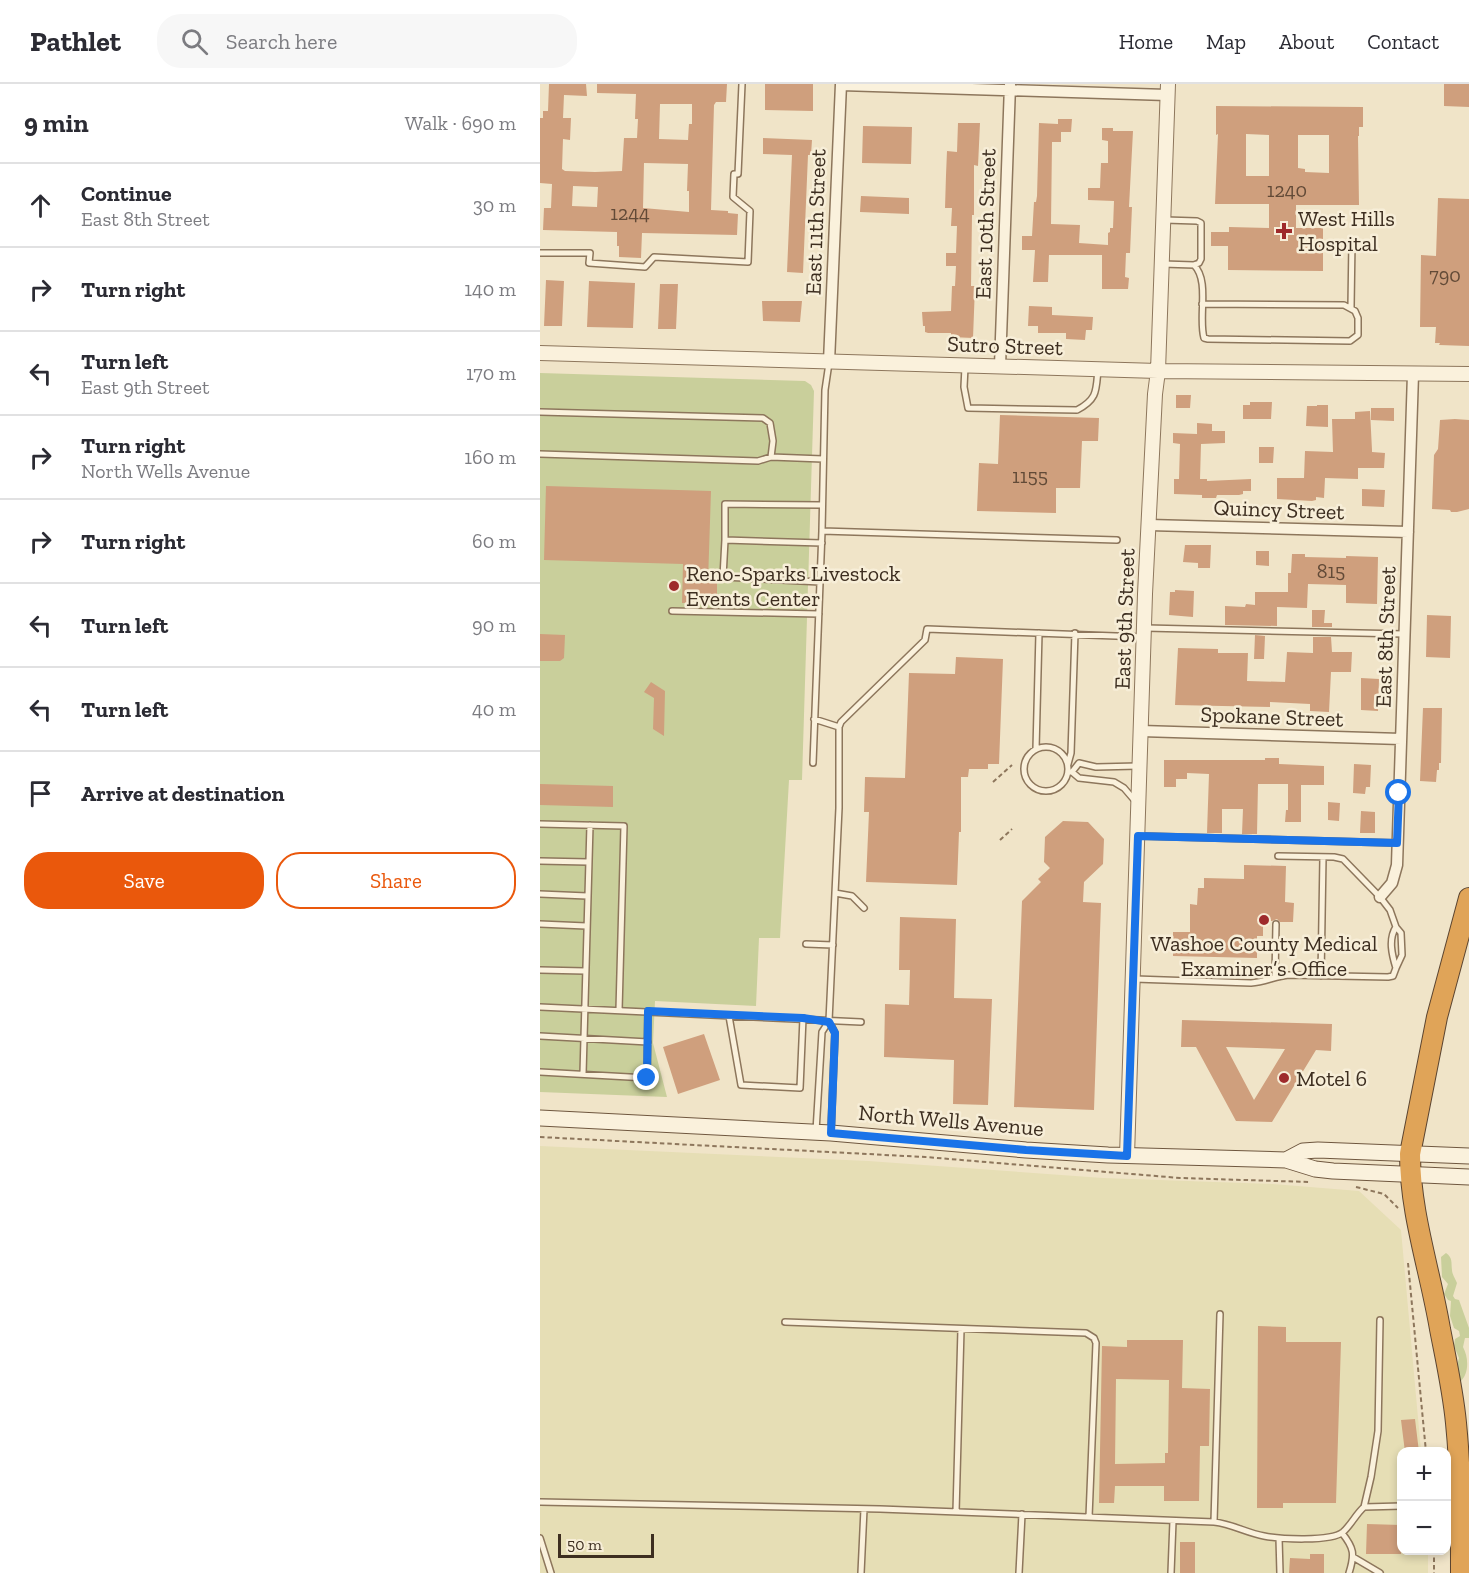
<!DOCTYPE html>
<meta charset="utf-8">
<style>
body{margin:0;font-family:"Zilla Slab",serif;background:#f7f7f7;color:#2b2b33}
.controls{position:absolute;right:18px;bottom:18px;display:grid;overflow:hidden;border-radius:12px;box-shadow:0 3px 9px #0003}
.controls button{width:54px;height:54px;display:grid;place-items:center;padding:0;border:0;border-bottom:2px solid #e1e1e2;background:#fff;color:#2b2b33;font:30px sans-serif}
.scale{position:absolute;left:18px;bottom:15px;width:96px;box-sizing:border-box;padding-left:6px;border:3px solid #3d2e20;border-top:0;font-size:16px;line-height:21px;white-space:nowrap;color:#3d2e20;-webkit-text-stroke:4px #f7eed8;paint-order:stroke}
.stop{position:absolute;width:18px;height:18px;margin:-14px;border:4px solid #1a73e8;border-radius:50%;background:#fff}
.stop.end{background:#1a73e8;border-color:#fff;box-shadow:0 2px 6px #0008}
.list{margin:0;padding:0;list-style:none}
h2{display:flex;justify-content:space-between;align-items:center;height:78px;margin:0;padding:0 24px;font-size:26px}
h2 small{font-size:20px;font-weight:400;color:#7c7c81}
.list li{display:grid;grid-template-columns:39px 1fr auto;gap:18px;align-items:center;box-sizing:border-box;height:84px;padding:0 24px;border-top:2px solid #e1e1e2}
.list b{display:block;font-size:22px;white-space:nowrap}
.list p{margin:0;font-size:20px;white-space:nowrap;color:#7c7c81}
.list em{font-size:20px;font-style:normal;color:#7c7c81}
.actions{display:flex;gap:12px;padding:18px 24px}
.actions a{flex:1;padding:14px 0;border:2px solid #ea580c;border-radius:24px;text-align:center;font-size:21px;color:#ea580c}
.actions .main{background:#ea580c;color:#fff}
.icon{flex:none;width:33px;height:33px;fill:none;stroke:currentColor;stroke-width:2;stroke-linecap:round;stroke-linejoin:round}
.map{position:relative;flex:none;width:929px;height:1489px;overflow:hidden}
header{display:flex;align-items:center;gap:36px;box-sizing:border-box;height:84px;padding:0 30px;background:#fff;border-bottom:2px solid #e1e1e2}
header strong{font-size:28px}
nav{display:flex;gap:33px;margin-inline-start:auto;font-size:21px}
.search{width:420px;height:54px;background:#f7f7f7;display:flex;align-items:center;gap:15px;box-sizing:border-box;padding:0 21px;border-radius:24px;color:#7c7c81;font-size:22px}
main{display:flex}
aside{flex:1;background:#fff}
.map>svg:first-child{display:block}
.farmland{fill:#e6deb5}
.green{fill:#c9cf9b}
.building{fill:#cf9f7d;fill-rule:evenodd}
.lines{fill:none;stroke-linecap:round;stroke-linejoin:round}
.service-casing{stroke:#8d765c;stroke-width:8}
.minor-casing{stroke:#8d765c;stroke-width:13}
.tertiary-casing{stroke:#8d765c;stroke-width:16}
.secondary-casing{stroke:#6f573f;stroke-width:17}
.motorway-casing{stroke:#5b4430;stroke-width:22}
.path{stroke:#8d765c;stroke-width:2;stroke-dasharray:4.5 3;stroke-linecap:butt}
.service{stroke:#faf1dc;stroke-width:5}
.minor{stroke:#faf1dc;stroke-width:10}
.tertiary{stroke:#faf1dc;stroke-width:14}
.secondary{stroke:#faf1dc;stroke-width:15}
.motorway{stroke:#e0a458;stroke-width:20}
.route{stroke:#1a73e8;stroke-width:8}
.poi-dot{fill:#9e2a2b;stroke:#f7eed8;stroke-width:2}
.labels{text-anchor:middle;stroke-width:5;stroke-linejoin:round;paint-order:stroke}
.number-label{font-size:20px;fill:#624a37}
.poi-label{font-size:22px;fill:#3d2e20;stroke:#f7eed8;text-anchor:start}
.street-label{font-size:22px;fill:#3d2e20;stroke:#f7eed8}
</style>
<header>
<strong>Pathlet</strong>
<div class="search"><svg class="icon" aria-label="search" viewBox="0 0 24 24"><circle cx="10" cy="10" r="6"/><path d="M15 15l6 6"/></svg>Search here</div>
<nav><a>Home</a><a>Map</a><a>About</a><a>Contact</a></nav>
</header>
<main>
<aside>
<h2>9 min<small>Walk · 690 m</small></h2>
<ul class="list">
<li><svg class="icon" aria-label="ahead" viewBox="0 0 24 24"><path d="M12 20V5M6 11l6-6 6 6"/></svg><div><b>Continue</b><p>East 8th Street</p></div><em>30 m</em></li>
<li><svg class="icon" aria-label="right" viewBox="0 0 24 24"><path d="M7 20v-9h11M14 6l5 5-5 5"/></svg><div><b>Turn right</b></div><em>140 m</em></li>
<li><svg class="icon" aria-label="left" viewBox="0 0 24 24"><path d="M17 20v-9H6M10 6l-5 5 5 5"/></svg><div><b>Turn left</b><p>East 9th Street</p></div><em>170 m</em></li>
<li><svg class="icon" aria-label="right" viewBox="0 0 24 24"><path d="M7 20v-9h11M14 6l5 5-5 5"/></svg><div><b>Turn right</b><p>North Wells Avenue</p></div><em>160 m</em></li>
<li><svg class="icon" aria-label="right" viewBox="0 0 24 24"><path d="M7 20v-9h11M14 6l5 5-5 5"/></svg><div><b>Turn right</b></div><em>60 m</em></li>
<li><svg class="icon" aria-label="left" viewBox="0 0 24 24"><path d="M17 20v-9H6M10 6l-5 5 5 5"/></svg><div><b>Turn left</b></div><em>90 m</em></li>
<li><svg class="icon" aria-label="left" viewBox="0 0 24 24"><path d="M17 20v-9H6M10 6l-5 5 5 5"/></svg><div><b>Turn left</b></div><em>40 m</em></li>
<li><svg class="icon" aria-label="arrive" viewBox="0 0 24 24"><path d="M6 21V4h12l-3 4 3 4H6"/></svg><div><b>Arrive at destination</b></div></li>
</ul>
<div class="actions"><a class="main">Save</a><a>Share</a></div>
</aside>
<div class="map">
<svg width="929" height="1489" viewBox="0 0 929 1489">
<rect width="100%" height="100%" fill="#f0e4c8"/>
<path class="farmland" d="M0 1062 328 1077 563 1094 733 1100 819 1107 861 1146 881 1367 862 1368V1466L888 1467V1489H0Z"/>
<path class="green" d="M0 289 265 297 271 301 274 307 262 696H249L240 854H219L216 922 115 917 113 959 127 1013 0 1008Z
M906 1169C913 1174 911 1178 912 1186 912 1190 915 1194 917 1199L913 1212 915 1215 919 1216 929 1244V1254H925L923 1263C929 1274 929 1290 920 1298L916 1285 919 1274 914 1262 915 1255 920 1252 919 1247 914 1244 910 1232 911 1217 908 1216 904 1210 908 1200 902 1193 901 1173Z"/>
<path class="building" d="M9 0H46L47 12 24 11 23 34H31L30 56 23 55 22 85 25 87 55 88 82 87 84 54H97L98 35H95L96 10 57 9V0H187L186 18H176L174 21 171 126 188 127V129L198 130 197 151 102 149 101 174 79 173V162H77V148L3 146 4 124H11L12 100 0 99V34H3V27H8ZM120 20H152V40H149L148 56 119 55ZM104 79 148 80 147 107H149V128L103 124ZM33 102 58 103 57 123 32 122Z
M225 0H273V27L225 26Z
M904 0H929V23L904 22Z
M676 22 823 23V43H819V52H818L819 121H756V144H783V187L688 186V162H671V148H689V143L729 144V120H675L678 50 676 51ZM706 50 729 51V92H706ZM758 51H789V89L765 88V85L758 84Z
M518 35H532L531 48H521V58H512L511 140 540 141 539 159 568 161V149L570 148V144H573L574 117 548 116V104H560L561 79H568V57L562 56V44H573V47H593L589 123H592L590 169H586L585 193 589 194 588 205H562V171H509L508 198H493L495 166H482V152H492L494 118H496L497 112 499 39 518 40Z
M418 39H440L438 82 434 81V131H432L431 202H435L433 254 411 253V249H388L385 248V242H383L382 228 411 227 412 202H415L416 182H406V169H416L417 142H411L412 124H405L406 91 407 67 417 68Z
M323 42 372 43 371 80 322 79Z
M223 54 272 56 271 71H268L263 189 247 188 252 71 223 70Z
M321 112 369 114V130L320 128Z
M898 114 929 115V262L899 261 900 259H895L896 243H880L881 171 896 172Z
M6 196 24 197 22 242H4Z
M49 197 95 199 93 244 47 243Z
M120 200H138L136 245H118Z
M222 217H262L260 238 223 237Z
M489 222 512 223V231L553 233 552 246H546L545 256 526 255V249H498V242H488Z
M636 311H651L650 324H636Z
M710 318H732L731 335H703V321H710Z
M777 321H788V343L766 342 767 322H777Z
M831 324H854V337L831 336Z
M830 327 832 366V368L845 369 844 384H818V395L785 394 784 414 776 413V416L772 417 737 415V394H764L765 367 793 368 792 335H815V328Z
M460 331 559 334 558 357H542L540 404H516V429L437 427 439 379 458 380Z
M915 335 929 336V425L917 428H911L910 426 892 425 894 371 898 365 900 336Z
M657 339 672 340V347H685V359L661 360 660 395H667V397L711 395V407H703V410L699 411H677L676 414H662V411L634 410V395H639L640 360 633 359V349L657 350Z
M719 363H734L733 379H719Z
M6 402 171 407 168 498H177V519H142L143 480 4 476Z
M822 405 845 406 844 423 822 422Z
M645 461H671L670 484H658V479L643 478Z
M716 467H729V482L716 481Z
M752 470H765V473L806 474V472L838 473 837 520 806 519V501L768 500 767 524 737 523V542L685 541V522L705 523 706 520 715 521V508H748V489H751Z
M635 506 654 507 653 533 629 531 630 508H635Z
M772 526H785L784 539H792V543H772Z
M887 531 911 532 910 574 886 573Z
M0 550 25 551 24 574 20 577H0Z
M715 551 725 552 724 575H714Z
M773 553H791L792 568H812L811 588H791L789 628 770 627V620L730 618V623L635 621 638 564 678 565V569H708L707 597 745 598 747 568 773 569Z
M416 573 463 575 459 680H448V685H429L428 693H421V748H419L417 801 326 798 329 728H324L325 693 365 694 369 589 415 590Z
M821 594 839 595 838 627 821 626Z
M111 598 125 607 124 652 113 645 114 614 104 608Z
M883 624H902L901 679H899V686H897L896 698 880 697Z
M725 674H739V680L784 682V701H761V738H745L746 726H748V700H718L717 750H702L703 725H682V749H667L669 690 647 689V695H636V703H624V676H725Z
M814 680 831 681 830 703H826L825 710 813 709Z
M0 700 73 702V723L0 721Z
M788 718 800 719 799 737 788 736Z
M821 727 835 728V749H820Z
M523 737 548 738 564 755 563 780 544 798 543 818 561 819 554 1026 474 1023 482 817 501 798 498 795 510 784 504 778 505 753Z
M704 781 746 782 745 818 754 819 753 838H740L737 835 732 837H723V852H717V874L633 872V848H650V820L657 821 658 804H664V794L704 795Z
M360 833 416 835 414 914 452 915 448 1021 413 1020 414 976 344 973 345 920 369 921 370 886H359Z
M642 936 792 940 791 967 776 966 732 1038 696 1037 656 963H641ZM686 963 745 965 714 1016Z
M164 950 180 996 138 1010 123 963Z
M718 1242 746 1243V1258H801L796 1419H743V1424H717Z
M587 1256H643L642 1304 670 1305 669 1362H660L659 1417H624V1402H575L574 1419H559L562 1262 587 1263ZM576 1295 629 1296 628 1369H625V1379L575 1380Z
M875 1335 879 1368H865L861 1336Z
M827 1440 861 1441V1470H826Z
M640 1458H655V1489H640Z
M770 1470H784V1489H749L750 1474 770 1475Z"/>
<g class="lines">
<g class="service-casing">
<path id="service" d="M0 169H50L49 179 105 183 114 173 208 178 210 127 193 113 194 90H198L202 0
M623 180 654 181 659 179 661 175V139L657 137 625 136
M654 181C670 197 658 233 664 254L668 255 810 257 818 251V234L815 227 804 221 662 220
M811 223 812 157
M425 283 424 303 428 324 537 326C558 315 556 306 558 285
M0 328 223 334 230 339 233 357 231 373
M0 370 218 377 231 373 283 375
M282 447 577 456
M185 456V420L281 421
M280 498 183 493 185 456 282 459
M132 527 279 530
M606 544 864 550
M274 635 299 643 301 638 385 556 387 545 602 553
M484 685a22 22 0 1 1 44 0a22 22 0 1 1-44 0Z
M496 665 499 549
M273 679 282 447 285 306 289 279
M528 680 531 669 535 549
M528 688H532L539 694 574 698 584 704 596 718
M532 688 539 679 556 683 598 682
M0 740 84 742 79 926
M600 752 857 759
M738 772 794 773 803 775 840 813 850 826 856 843 861 849 862 871 856 884C852 871 848 855 856 843
M0 777 48 778
M295 809 312 812 324 824
M0 810 47 812
M0 840 46 842
M266 860 293 861
M0 886 45 887
M781 892 783 773
M735 893 736 840
M595 895 711 899C725 898 736 892 749 891L848 893 853 892 856 884
M0 923 321 938
M189 932 201 1001 260 1004 263 934
M0 952 108 958
M0 988 107 994 108 927
M43 990 50 741
M276 1047 282 948 289 937
M291 1047 295 949 289 937 299 724V643
M245 1238 546 1249 554 1254 556 1259 549 1433
M0 1418 340 1425 674 1438C692 1440 707 1449 724 1452 739 1455 791 1458 803 1448 811 1441 816 1430 824 1423L862 1422
M824 1423 831 1393 838 1347 840 1236
M416 1428 421 1245
M674 1438 680 1230
M802 1449C814 1464 815 1470 809 1489
M0 1454 11 1489
M739 1454 740 1489
M813 1473 840 1489
M321 1489 324 1425
M479 1489 482 1430
M631 1489 633 1437"/>
</g>
<g class="minor-casing">
<path id="minor" d="M301 1 627 11
M289 278 301 0
M460 282 470 1
M609 441 868 448
M601 647 861 655
M840 813 852 799 857 781 873 290"/>
</g>
<g class="tertiary-casing">
<path id="tertiary" d="M0 269 618 287 929 290
M587 1072 605 510 615 310 618 287 628 0"/>
</g>
<g class="secondary-casing">
<path id="secondary" d="M0 1034 291 1049 486 1066 568 1071 746 1076 775 1085 793 1087 929 1093
M746 1076 763 1067 778 1066 929 1072"/>
</g>
<g class="motorway-casing">
<path id="motorway" d="M921 1489C921 1439 921 1389 916 1339 913 1307 906 1276 900 1245 890 1186 870 1129 870 1070L897 933 929 814"/>
</g>
<path class="path" d="M453 698 472 681
M460 756 472 745
M0 1053 385 1073 640 1094 769 1098
M816 1103 844 1110 858 1124
M868 1179 886 1368
M894 1466V1489"/>
<use href="#service" class="service"/>
<use href="#minor" class="minor"/>
<use href="#tertiary" class="tertiary"/>
<use href="#secondary" class="secondary"/>
<use href="#motorway" class="motorway"/>
</g>
<g class="lines">
<path class="route" d="M107 994 108 927 263 934 289 938 295 949 291 1049 486 1066 587 1072 598 752 857 759 859 709"/>
</g>
<g class="poi-dot">
<path d="M741 138h6v6h6v6h-6v6h-6v-6h-6v-6h6z"/>
<circle cx="134" cy="502" r="6"/>
<circle cx="724" cy="836" r="6"/>
<circle cx="744" cy="994" r="6"/>
</g>
<g class="labels">
<g class="number-label">
<text x="747" y="113">1240</text>
<text x="90" y="136">1244</text>
<text x="905" y="198">790</text>
<text x="490" y="399">1155</text>
<text x="791" y="494">815</text>
</g>
<g class="poi-label">
<text x="758" y="142">West Hills<tspan x="758" dy="25">Hospital</tspan></text>
<text x="146" y="497">Reno-Sparks Livestock<tspan x="146" dy="25">Events Center</tspan></text>
<text x="724" y="867" text-anchor="middle">Washoe County Medical<tspan x="724" dy="25">Examiner’s Office</tspan></text>
<text x="756" y="1002">Motel 6</text>
</g>
<g class="street-label">
<text transform="translate(275 138) rotate(-88)" y="8">East 11th Street</text>
<text transform="translate(445 140) rotate(-88)" y="8">East 10th Street</text>
<text transform="translate(465 261) rotate(2)" y="8">Sutro Street</text>
<text transform="translate(739 425) rotate(2)" y="8">Quincy Street</text>
<text transform="translate(584 535) rotate(-88)" y="8">East 9th Street</text>
<text transform="translate(845 553) rotate(-88)" y="8">East 8th Street</text>
<text transform="translate(732 632) rotate(2)" y="8">Spokane Street</text>
<text transform="translate(411 1036) rotate(5)" y="8">North Wells Avenue</text>
</g>
</g>
</svg>
<div class="controls">
<button>+</button>
<button>−</button>
</div>
<div class="scale">50 m</div>
<div class="stop" style="left:859px;top:709px"></div>
<div class="stop end" style="left:107px;top:994px"></div>
</div>
</main>
